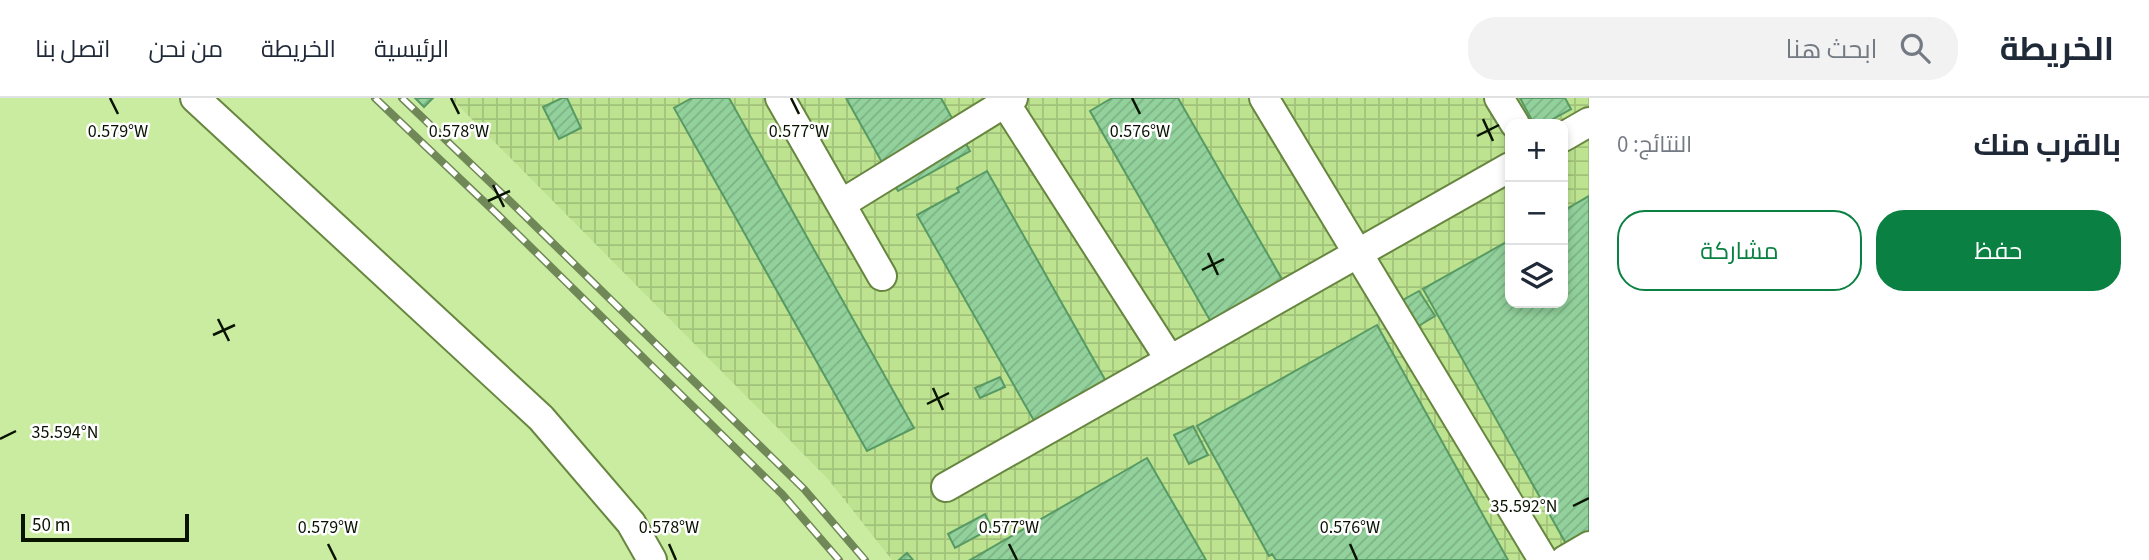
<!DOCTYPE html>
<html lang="ar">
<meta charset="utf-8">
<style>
body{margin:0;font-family:"Source Sans 3",Cairo,sans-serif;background:#f2f2f3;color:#1f2937;direction:rtl}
.controls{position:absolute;right:21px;top:21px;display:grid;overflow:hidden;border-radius:14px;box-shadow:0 4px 10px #0003}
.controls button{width:63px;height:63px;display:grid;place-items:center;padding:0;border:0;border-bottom:2px solid #e0e1e3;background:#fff;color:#1f2937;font:35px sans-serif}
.scale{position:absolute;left:21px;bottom:18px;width:168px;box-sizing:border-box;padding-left:7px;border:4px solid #081300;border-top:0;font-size:19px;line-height:24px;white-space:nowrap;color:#081300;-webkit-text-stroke:5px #fff;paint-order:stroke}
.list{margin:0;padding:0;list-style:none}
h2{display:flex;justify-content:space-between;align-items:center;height:91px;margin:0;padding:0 28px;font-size:30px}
h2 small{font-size:23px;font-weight:400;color:#747a83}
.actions{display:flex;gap:14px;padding:21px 28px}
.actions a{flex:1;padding:16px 0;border:2px solid #0b8043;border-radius:28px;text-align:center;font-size:24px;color:#0b8043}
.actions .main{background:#0b8043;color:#fff}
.icon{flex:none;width:38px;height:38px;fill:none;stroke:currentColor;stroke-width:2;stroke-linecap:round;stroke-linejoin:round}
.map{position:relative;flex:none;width:1589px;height:462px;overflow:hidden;direction:ltr}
header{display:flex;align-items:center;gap:42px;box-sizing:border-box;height:98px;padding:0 35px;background:#fff;border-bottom:2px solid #e0e1e3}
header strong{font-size:33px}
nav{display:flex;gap:38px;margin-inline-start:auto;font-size:24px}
.search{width:490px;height:63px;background:#f2f2f3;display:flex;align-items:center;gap:18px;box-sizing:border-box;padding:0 24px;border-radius:28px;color:#747a83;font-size:26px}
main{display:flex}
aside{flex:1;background:#fff}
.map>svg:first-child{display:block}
.industrial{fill:url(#industrial-grid);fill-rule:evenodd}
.building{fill:url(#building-hatch);stroke:#589a64;stroke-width:2}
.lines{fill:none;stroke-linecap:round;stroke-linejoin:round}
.minor-casing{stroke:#67863f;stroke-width:32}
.minor{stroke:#fff;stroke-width:28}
.rail-casing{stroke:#708857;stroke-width:8}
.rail{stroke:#fff;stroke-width:5;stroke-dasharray:16;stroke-linecap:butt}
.ticks{fill:none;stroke:#081300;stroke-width:2.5}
.ticks-label{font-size:18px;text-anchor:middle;fill:#081300;stroke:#fff;stroke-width:5;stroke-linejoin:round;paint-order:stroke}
</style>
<header>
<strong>الخريطة</strong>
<div class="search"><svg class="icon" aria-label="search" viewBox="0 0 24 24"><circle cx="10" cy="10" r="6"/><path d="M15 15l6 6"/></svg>ابحث هنا</div>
<nav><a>الرئيسية</a><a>الخريطة</a><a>من نحن</a><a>اتصل بنا</a></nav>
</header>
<main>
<aside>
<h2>بالقرب منك<small>النتائج: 0</small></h2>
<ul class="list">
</ul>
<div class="actions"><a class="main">حفظ</a><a>مشاركة</a></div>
</aside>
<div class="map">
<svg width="1589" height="462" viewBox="0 0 1589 462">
<defs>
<pattern id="industrial-grid" width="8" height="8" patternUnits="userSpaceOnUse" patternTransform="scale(1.75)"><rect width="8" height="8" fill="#bde390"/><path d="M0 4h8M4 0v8" fill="none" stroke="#a1c27a"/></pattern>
<pattern id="building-hatch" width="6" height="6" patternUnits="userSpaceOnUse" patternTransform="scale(1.75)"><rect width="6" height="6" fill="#92d19c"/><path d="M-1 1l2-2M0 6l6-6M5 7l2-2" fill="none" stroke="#7cb385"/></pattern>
</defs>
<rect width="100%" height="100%" fill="#c9eca1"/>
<path class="industrial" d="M451 0H1589V462H892L828 381ZM1510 26H1563V205H1510Z"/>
<path class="building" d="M415 0H433L424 9Z
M562 0H567L581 30 559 41 543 9Z
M692 0H729L914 330 867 353 674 10Z
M846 0H941L970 53 898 93Z
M1112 0H1178L1287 190 1215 231 1090 13Z
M1520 0H1565L1571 11 1544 26H1534Z
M987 73 1112 294 1041 335 917 117 959 94 957 90Z
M1589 98V439L1569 451 1423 191 1510 142V205H1563V113Z
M1419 193 1435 218 1417 229 1401 203Z
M1377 227 1508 462H1276L1272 456 1269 458 1197 328Z
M1000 279 1005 289 980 300 975 290Z
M1193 328 1208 357 1189 366 1174 337Z
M1147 360 1206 462H970Z
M985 416 992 430 955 450 948 436Z
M907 455 913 462H899Z"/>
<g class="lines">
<g class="minor-casing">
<path id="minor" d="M195 0 541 320 631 425 652 462
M780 0 882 178
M1002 0 1170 262
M1264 0 1543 462
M1499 0 1515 26
M1563 39 1589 24
M841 106 1013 0
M946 389 1510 69
M1565 462 1589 448"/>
</g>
<use href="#minor" class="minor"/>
<g class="rail-casing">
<path id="rail" d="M375 0 497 116 782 396 839 462
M402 0 517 110 804 391 865 462"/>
</g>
<use href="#rail" class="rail"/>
</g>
<path class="ticks" d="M110 0 118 16M451 0 459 16M791 0 799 16M1132 0 1140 16M1483 21 1493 43M1477 38 1499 27M493 87 504 109M488 103 510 93M1208 155 1218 177M1202 172 1224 161M218 221 229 243M213 237 235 227M933 290 943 312M927 306 949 295M0 341 16 333M1573 408 1589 400M328 446 336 462M669 446 676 462M1009 446 1017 462M1350 446 1357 462"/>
<g class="ticks-label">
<text x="118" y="39">0.579°W</text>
<text x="799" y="39">0.577°W</text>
<text x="459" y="39">0.578°W</text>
<text x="1140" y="39">0.576°W</text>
<text x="65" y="340">35.594°N</text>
<text x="1524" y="414">35.592°N</text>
<text x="328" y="435">0.579°W</text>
<text x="669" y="435">0.578°W</text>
<text x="1009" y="435">0.577°W</text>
<text x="1350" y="435">0.576°W</text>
</g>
</svg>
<div class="controls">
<button>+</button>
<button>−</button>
<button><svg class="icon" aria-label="layers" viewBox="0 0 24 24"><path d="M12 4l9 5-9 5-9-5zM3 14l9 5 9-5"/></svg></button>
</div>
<div class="scale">50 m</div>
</div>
</main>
